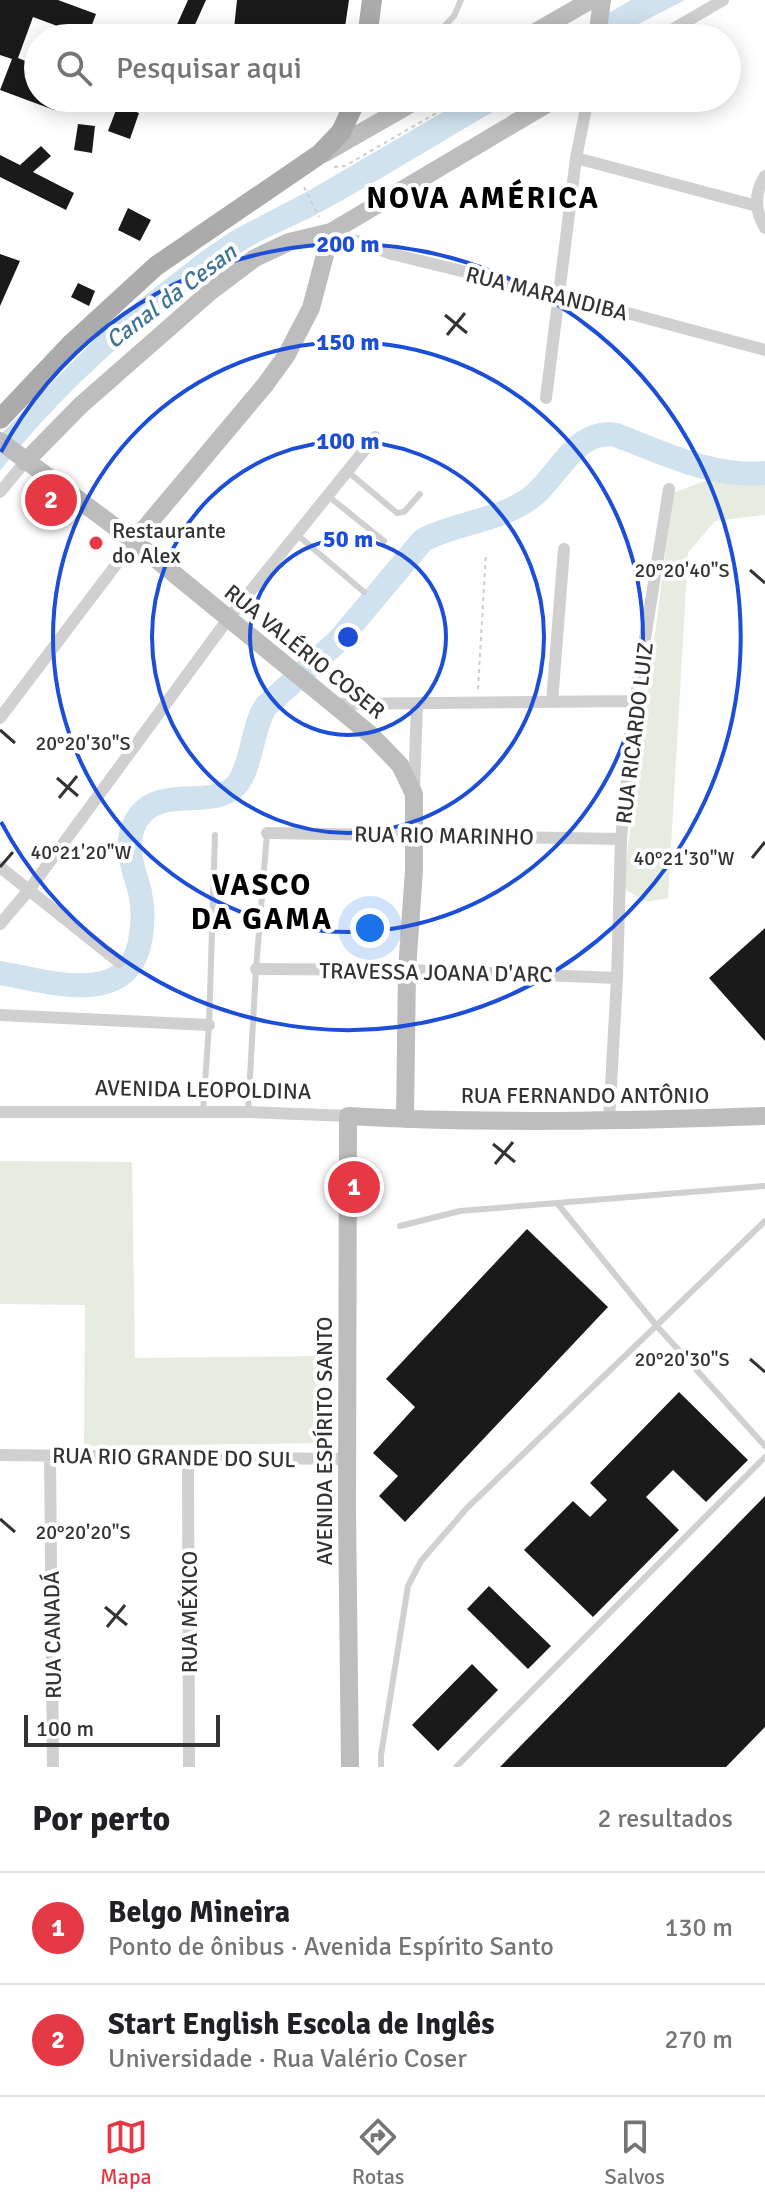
<!DOCTYPE html>
<html lang="pt">
<meta charset="utf-8">
<style>
body{margin:0;font-family:Signika,sans-serif;background:#f6f6f6;color:#202124}
.scale{position:absolute;left:24px;bottom:20px;width:196px;box-sizing:border-box;padding-left:8px;border:4px solid #333;border-top:0;font-size:22px;line-height:28px;white-space:nowrap;color:#333;-webkit-text-stroke:6px #fff;paint-order:stroke}
.you{position:absolute;left:370px;top:928px;width:28px;height:28px;margin:-20px;border:6px solid #fff;border-radius:50%;background:#1a73e8;box-shadow:0 0 0 12px #1a73e833}
.badge{display:grid;place-items:center;width:52px;height:52px;border-radius:50%;background:#e63946;color:#fff;font-size:26px;font-weight:700}
.pin{position:absolute;translate:-50% -50%;border:4px solid #fff;box-shadow:0 2px 8px #0006}
.list{margin:0;padding:0;list-style:none}
h2{display:flex;justify-content:space-between;align-items:center;height:104px;margin:0;padding:0 32px;font-size:34px}
h2 small{font-size:26px;font-weight:400;color:#757577}
.list li{display:grid;grid-template-columns:52px 1fr auto;gap:24px;align-items:center;box-sizing:border-box;height:112px;padding:0 32px;border-top:2px solid #e0e0e0}
.list b{display:block;font-size:30px;white-space:nowrap}
.list p{margin:0;font-size:26px;white-space:nowrap;color:#757577}
.list em{font-size:26px;font-style:normal;color:#757577}
.icon{flex:none;width:44px;height:44px;fill:none;stroke:currentColor;stroke-width:2;stroke-linecap:round;stroke-linejoin:round}
.map{position:relative;flex:none;width:765px;height:1767px;overflow:hidden}
.search{position:absolute;background:#fff;box-shadow:0 4px 20px #0003;left:24px;right:24px;top:24px;height:88px;display:flex;align-items:center;gap:20px;box-sizing:border-box;padding:0 28px;border-radius:44px;color:#757577;font-size:30px}
.sheet{height:328px;background:#fff}
nav{display:flex;justify-content:space-around;align-items:center;box-sizing:border-box;height:112px;border-top:2px solid #e0e0e0;background:#fff;font-size:22px;color:#757577}
nav a{display:grid;justify-items:center;gap:4px}
nav .on{color:#e63946}
.map>svg:first-child{display:block}
.green{fill:#e6ecdf}
.water{fill:#cfe2ee}
.lines{fill:none;stroke-linecap:round;stroke-linejoin:round}
.river{stroke:#cfe2ee;stroke-width:24}
.building{fill:#1a1a1a}
.path{stroke:#cdcdcd;stroke-width:2;stroke-dasharray:4 4;stroke-linecap:butt}
.lane{stroke:#d0d0d0;stroke-width:6}
.street{stroke:#d0d0d0;stroke-width:12}
.secondary{stroke:#bdbdbd;stroke-width:18}
.primary{stroke:#ababab;stroke-width:20}
.ticks{fill:none;stroke:#333;stroke-width:3}
.ring{fill:none;stroke:#1d4ed8;stroke-width:4}
.poi-dot{fill:#e63946;stroke:#fff;stroke-width:3}
.labels{text-anchor:middle;stroke-width:8;stroke-linejoin:round;paint-order:stroke}
.street-label{font-size:22px;fill:#333;stroke:#fff}
.poi-label{font-size:22px;fill:#333;stroke:#fff;text-anchor:start}
.water-label{font-size:24px;font-style:italic;fill:#3f7597;stroke:#fff}
.district-label{font-size:30px;font-weight:bold;letter-spacing:2px;fill:#000;stroke:#fff}
.ticks-label{font-size:20px;text-anchor:middle;fill:#333;stroke:#fff;stroke-width:8;stroke-linejoin:round;paint-order:stroke}
.centre{fill:#1d4ed8;stroke:#fff;stroke-width:4}
.ring-label{font-size:24px;text-anchor:middle;font-weight:bold;fill:#1d4ed8;stroke:#fff;stroke-width:8;stroke-linejoin:round;paint-order:stroke}
</style>
<div class="map">
<svg width="765" height="1767" viewBox="0 0 765 1767">
<rect width="100%" height="100%" fill="#fff"/>
<path class="green" d="M765 471V515L715 521 688 553 668 898 647 902 626 890 624 878 673 493 726 473Z
M0 1161 132 1162 135 1358 327 1356V1443L84 1446 85 1305 0 1304Z"/>
<path class="water" d="M631 0H685L611 38H566Z
M467 98H516C451 136 387 176 321 212 294 227 264 237 239 254 150 313 67 387 0 471V435L117 317 201 252 230 232 310 190Z"/>
<g class="lines">
<path class="river" d="M0 973C44 980 123 1008 139 946 143 928 144 910 140 892 133 867 123 845 136 821 157 785 201 808 231 790 252 776 251 727 266 706L339 640 423 540C457 522 502 521 533 496 559 475 576 428 616 435 663 453 713 478 765 473"/>
</g>
<path class="building" d="M0 0H58L96 14 87 38H56L60 27 33 17 18 58 38 66V98H59L54 110 0 90 12 59 0 55Z
M188 0H206L189 38H171Z
M237 0H349L345 27H348L347 38H233Z
M118 105 139 113 130 139 108 131Z
M78 124 95 126 92 153 74 150Z
M41 146 51 156 33 172 74 193 66 210 0 177V155L20 165Z
M128 208 151 220 140 241 118 230Z
M0 254 20 261 0 306Z
M78 283 95 291 89 306 71 297Z
M765 928V1041L709 978Z
M527 1229 608 1307 405 1522 379 1496 398 1476 373 1453 415 1407 386 1379Z
M679 1392 748 1460 706 1502 673 1470 646 1497 679 1530 593 1617 524 1550 573 1501 590 1517 607 1500 590 1483Z
M765 1496V1727L726 1767H500Z
M489 1586 551 1646 528 1669 467 1609Z
M472 1664 498 1690 438 1751 412 1725Z"/>
<g class="lines">
<path class="path" d="M334 167 345 166 462 98
M304 187 319 217
M478 689 486 553"/>
<path class="lane" d="M433 38 454 16 461 0
M347 471 397 513 404 512 420 494
M327 495 384 541
M295 533 364 592
M203 1112 209 1025 215 835
M248 1112 256 969 267 833
M557 1203 656 1325 765 1446
M400 1226 460 1211 765 1186
M381 1767V1755L408 1586 421 1561 467 1508 765 1221
M456 1767 765 1457"/>
<path class="street" d="M658 38 723 0
M576 158 757 206
M765 176C754 193 755 211 765 228
M331 232 392 254 560 295 765 350
M546 398 576 158 588 98
M0 492 25 462
M552 702 564 549
M334 704 635 701
M0 718 134 541
M414 792 417 703
M267 833 621 839
M0 867 119 962
M0 924 29 890 228 619 375 437
M256 969 407 970 617 978
M0 1015 209 1025
M0 1112H248L348 1116
M609 1121 617 978 621 839 635 701 669 489
M0 1455 348 1459
M50 1456 53 1767
M188 1457 189 1767"/>
<path class="secondary" d="M525 38 591 0
M597 38 602 0
M325 153 421 98
M0 441 134 541 371 735 400 765 414 794V870L407 970 405 1119
M25 462 81 405 211 291 255 258 289 242 331 232 557 98
M134 541 265 385 286 356 311 308 331 232
M350 1767 347 1510 348 1116C487 1124 626 1121 765 1116"/>
<path class="primary" d="M367 38 372 0
M0 419 72 343 156 266 320 154 341 132 357 98"/>
</g>
<path class="ticks" d="M445 315 467 333M447 335 465 313M750 570 765 583M0 730 15 743M57 778 78 796M59 798 77 776M752 858 765 842M0 867 13 852M493 1144 515 1162M495 1164 513 1142M750 1359 765 1372M0 1519 15 1532M105 1607 127 1625M107 1627 125 1605"/>
<g class="ring">
<circle cx="348" cy="637" r="98"/>
<circle cx="348" cy="637" r="196"/>
<circle cx="348" cy="637" r="295"/>
<path d="M1 452A393 393 0 1 1 1 822"/>
</g>
<circle class="poi-dot" cx="96" cy="543" r="8"/>
<g class="labels">
<g class="street-label">
<text transform="translate(547 293) rotate(14)" y="8">RUA MARANDIBA</text>
<text transform="translate(305 651) rotate(39)" y="8">RUA VALÉRIO COSER</text>
<text transform="translate(634 733) rotate(-83)" y="8">RUA RICARDO LUIZ</text>
<text transform="translate(444 835) rotate(1)" y="8">RUA RIO MARINHO</text>
<text transform="translate(436 972) rotate(1)" y="8">TRAVESSA JOANA D'ARC</text>
<text transform="translate(203 1089) rotate(1)" y="8">AVENIDA LEOPOLDINA</text>
<text x="585" y="1103">RUA FERNANDO ANTÔNIO</text>
<text transform="translate(324 1441) rotate(-90)" y="8">AVENIDA ESPÍRITO SANTO</text>
<text transform="translate(174 1457) rotate(1)" y="8">RUA RIO GRANDE DO SUL</text>
<text transform="translate(189 1612) rotate(-90)" y="8">RUA MÉXICO</text>
<text transform="translate(52 1635) rotate(-91)" y="8">RUA CANADÁ</text>
</g>
<g class="poi-label">
<text x="112" y="538">Restaurante<tspan x="112" dy="25">do Alex</tspan></text>
</g>
<g class="water-label">
<text transform="translate(171 296) rotate(-37)" y="8">Canal da Cesan</text>
</g>
<g class="district-label">
<text x="483" y="208">NOVA AMÉRICA</text>
<text x="262" y="895">VASCO<tspan x="262" dy="34">DA GAMA</tspan></text>
</g>
</g>
<g class="ticks-label">
<text x="682" y="577">20°20'40"S</text>
<text x="83" y="750">20°20'30"S</text>
<text x="81" y="859">40°21'20"W</text>
<text x="684" y="865">40°21'30"W</text>
<text x="682" y="1366">20°20'30"S</text>
<text x="83" y="1539">20°20'20"S</text>
</g>
<circle cx="348" cy="637" r="12" class="centre"/>
<g class="ring-label">
<text x="348" y="252">200 m</text>
<text x="348" y="350">150 m</text>
<text x="348" y="449">100 m</text>
<text x="348" y="547">50 m</text>
</g>
</svg>
<div class="scale">100 m</div>
<div class="you"></div>
<div class="pin badge" style="left:354px;top:1187px">1</div>
<div class="pin badge" style="left:51px;top:500px">2</div>
<div class="search"><svg class="icon" aria-label="search" viewBox="0 0 24 24"><circle cx="10" cy="10" r="6"/><path d="M15 15l6 6"/></svg>Pesquisar aqui</div>
</div>
<section class="sheet">
<h2>Por perto<small>2 resultados</small></h2>
<ul class="list">
<li><span class="badge">1</span><div><b>Belgo Mineira</b><p>Ponto de ônibus · Avenida Espírito Santo</p></div><em>130 m</em></li>
<li><span class="badge">2</span><div><b>Start English Escola de Inglês</b><p>Universidade · Rua Valério Coser</p></div><em>270 m</em></li>
</ul>
</section>
<nav>
<a class="on"><svg class="icon" aria-label="map" viewBox="0 0 24 24"><path d="M3 6l6-2 6 2 6-2v14l-6 2-6-2-6 2zM9 4v14M15 6v14"/></svg>Mapa</a>
<a><svg class="icon" aria-label="directions" viewBox="0 0 24 24"><path d="M12 3l9 9-9 9-9-9zM9 14v-3h6M13 9l2 2-2 2"/></svg>Rotas</a>
<a><svg class="icon" aria-label="saved" viewBox="0 0 24 24"><path d="M7 4h10v16l-5-4-5 4z"/></svg>Salvos</a>
</nav>
